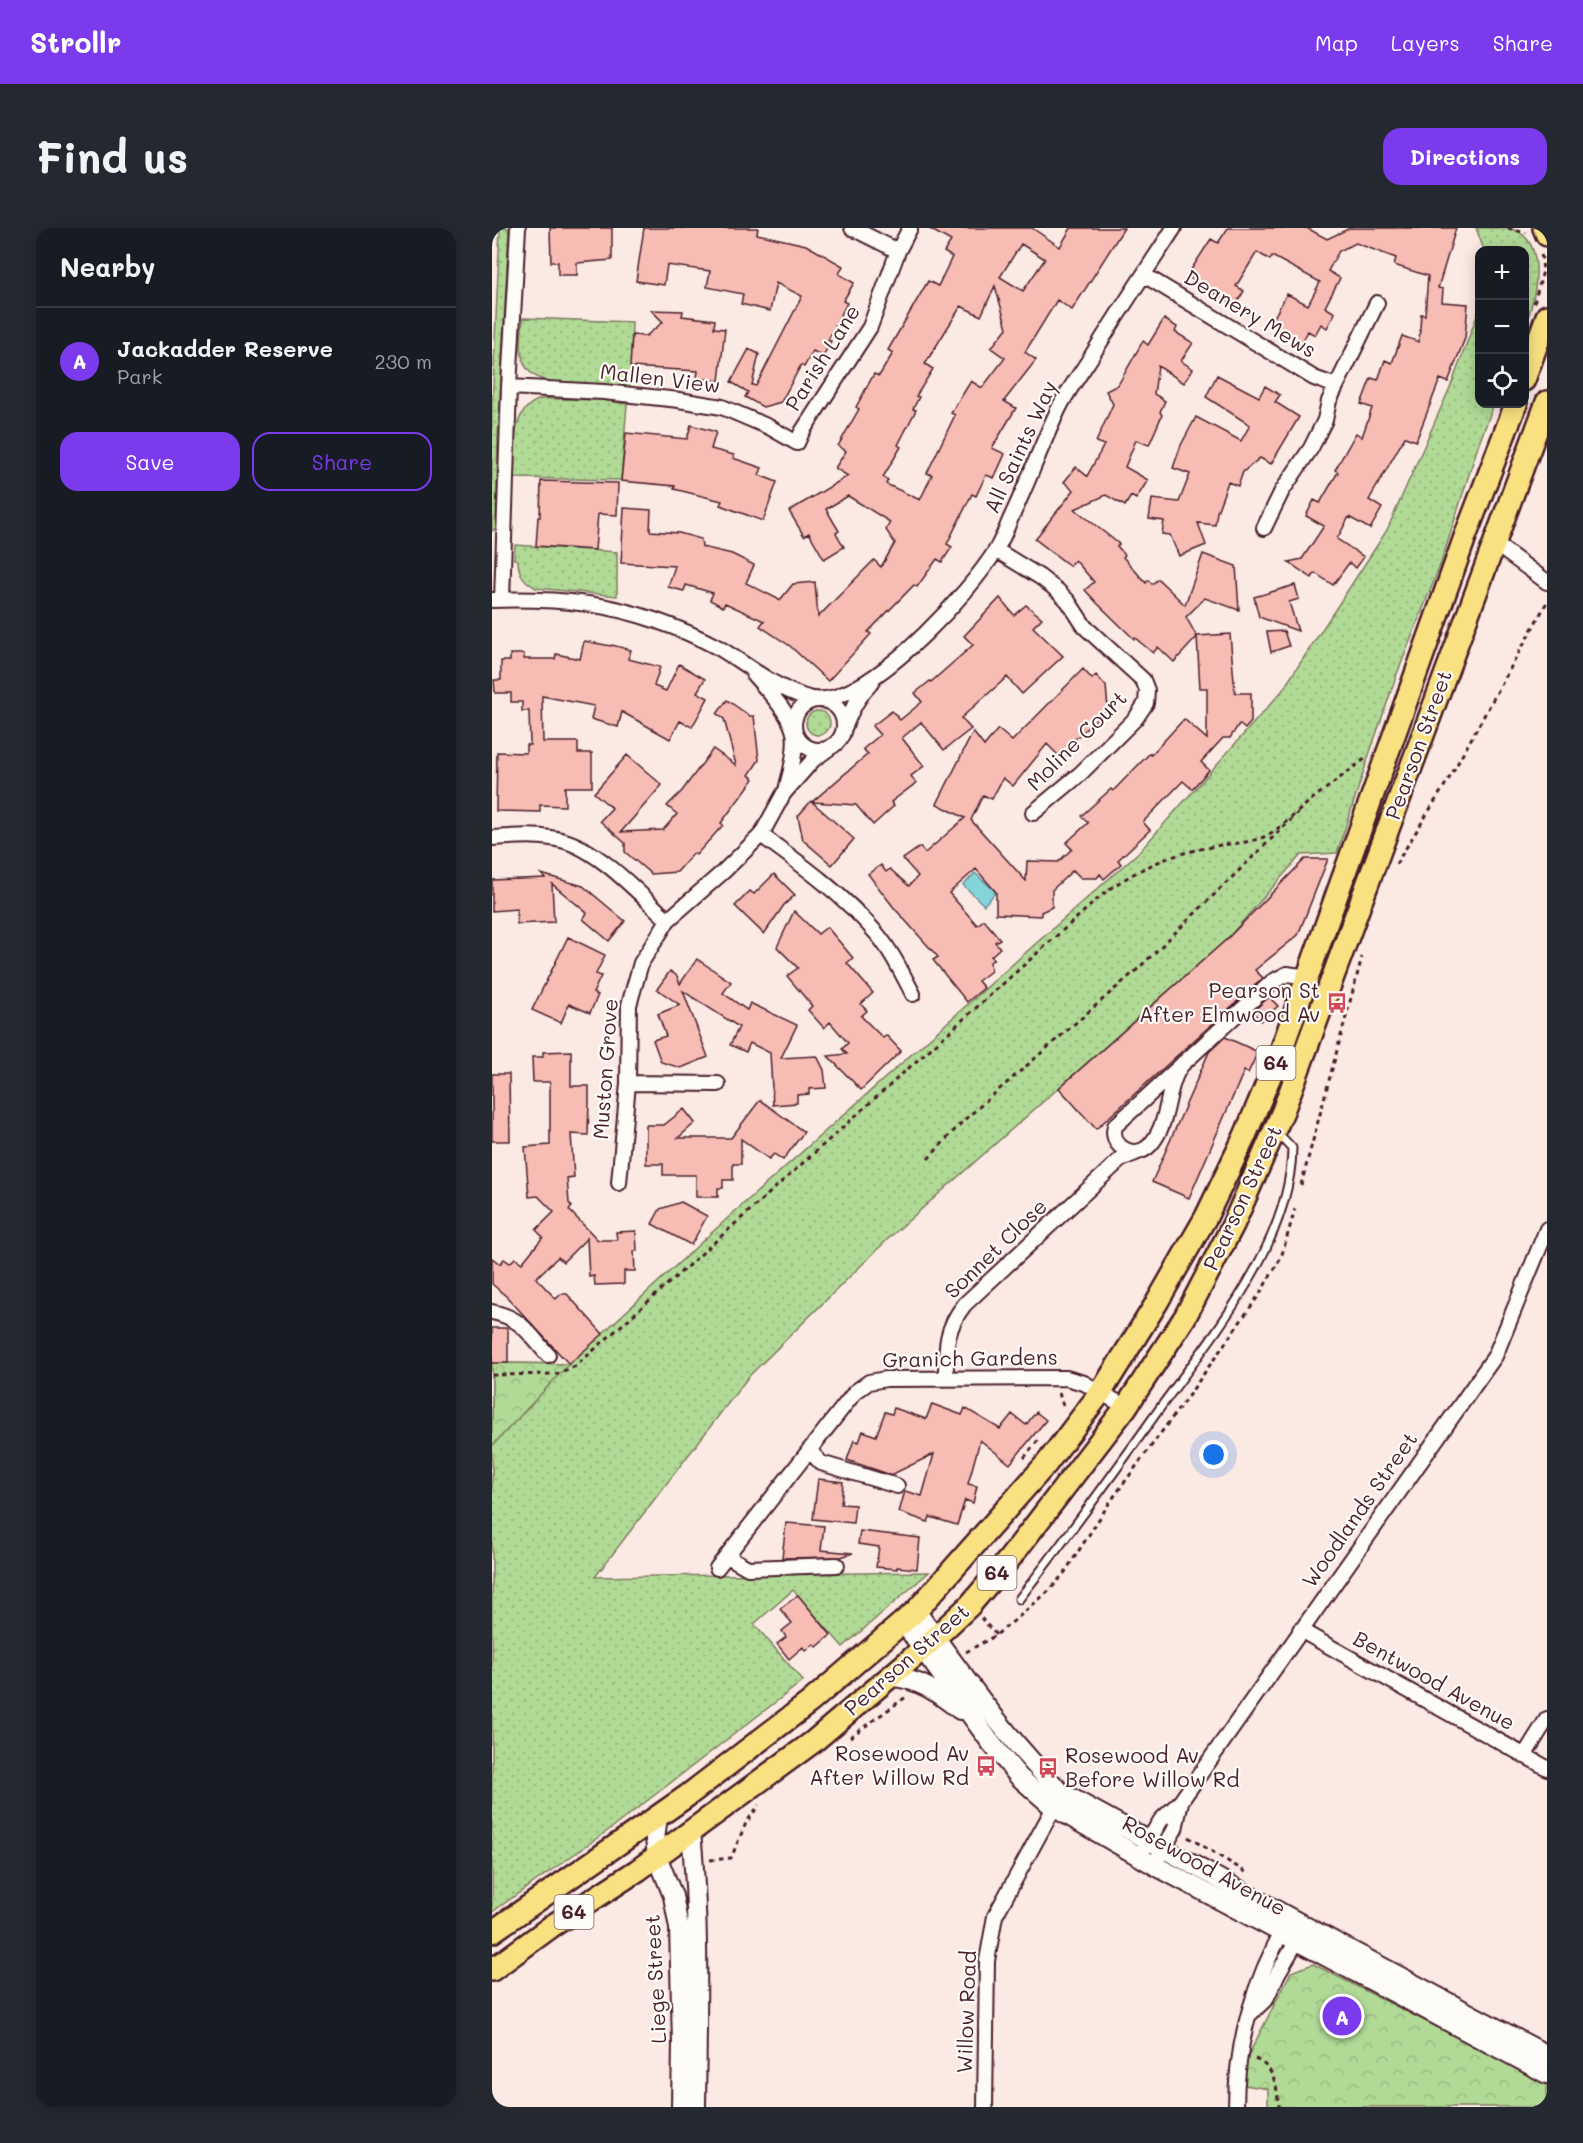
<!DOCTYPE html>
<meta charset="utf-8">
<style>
body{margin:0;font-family:Mali,sans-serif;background:#242831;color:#f1f3f6}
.controls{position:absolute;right:18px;top:18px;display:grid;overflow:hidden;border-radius:12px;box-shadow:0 3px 15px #0003}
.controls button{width:54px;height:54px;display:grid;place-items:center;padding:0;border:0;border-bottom:2px solid #363941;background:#171b24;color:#f1f3f6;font:30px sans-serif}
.you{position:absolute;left:722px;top:1227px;width:21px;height:21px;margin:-15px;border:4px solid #fff;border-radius:50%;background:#1a73e8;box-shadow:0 0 0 9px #1a73e833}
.badge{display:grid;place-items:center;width:39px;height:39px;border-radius:50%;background:#7c3aed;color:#fff;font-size:20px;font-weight:700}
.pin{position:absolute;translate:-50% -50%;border:3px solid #fff;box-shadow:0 2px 6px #0006}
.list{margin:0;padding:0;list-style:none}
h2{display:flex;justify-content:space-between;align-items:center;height:78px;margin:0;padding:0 24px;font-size:26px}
h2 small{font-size:20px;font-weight:400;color:#9ea1a6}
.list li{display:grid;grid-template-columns:39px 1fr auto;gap:18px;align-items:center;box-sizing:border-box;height:108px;padding:0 24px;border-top:2px solid #363941}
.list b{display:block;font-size:22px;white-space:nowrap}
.list p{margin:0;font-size:20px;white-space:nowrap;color:#9ea1a6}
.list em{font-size:20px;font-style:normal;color:#9ea1a6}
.actions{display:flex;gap:12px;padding:18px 24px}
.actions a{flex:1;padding:14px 0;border:2px solid #7c3aed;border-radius:18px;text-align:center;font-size:21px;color:#7c3aed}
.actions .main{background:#7c3aed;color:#fff}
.icon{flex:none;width:33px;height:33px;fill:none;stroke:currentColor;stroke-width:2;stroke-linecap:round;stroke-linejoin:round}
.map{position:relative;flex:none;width:1055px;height:1879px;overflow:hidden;border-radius:18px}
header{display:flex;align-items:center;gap:36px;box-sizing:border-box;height:84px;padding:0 30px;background:#7c3aed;color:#fff}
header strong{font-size:28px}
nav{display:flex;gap:33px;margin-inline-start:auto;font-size:21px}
.intro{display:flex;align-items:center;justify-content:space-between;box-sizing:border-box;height:144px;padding:0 36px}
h1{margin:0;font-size:42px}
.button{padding:15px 27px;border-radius:18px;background:#7c3aed;color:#fff;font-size:21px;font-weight:700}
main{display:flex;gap:36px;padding:0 36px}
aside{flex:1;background:#171b24;border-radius:18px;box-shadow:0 3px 15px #0003}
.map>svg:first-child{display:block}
.grass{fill:url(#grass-dots);stroke:#7e7c60;stroke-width:1.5}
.park{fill:url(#park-crowns);stroke:#7e7c60;stroke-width:1.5}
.water{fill:#84d5da;stroke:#6d8c94;stroke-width:1.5}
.building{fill:#f7bcb3;stroke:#4a1f2b;stroke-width:1.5;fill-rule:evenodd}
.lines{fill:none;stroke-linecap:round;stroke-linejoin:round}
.service-casing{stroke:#4a1f2b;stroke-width:11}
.minor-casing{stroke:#4a1f2b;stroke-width:18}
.secondary-casing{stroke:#4a1f2b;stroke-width:22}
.primary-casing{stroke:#4a1f2b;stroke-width:26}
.path{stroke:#4a1f2b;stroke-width:3;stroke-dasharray:4.5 4.5;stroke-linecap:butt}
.service{stroke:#fdfcf7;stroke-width:7}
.minor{stroke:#fdfcf7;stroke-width:14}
.secondary{stroke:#fdfcf7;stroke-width:18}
.primary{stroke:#f9e181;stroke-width:21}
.labels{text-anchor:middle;stroke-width:4.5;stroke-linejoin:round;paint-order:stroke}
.shield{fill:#fdfcf7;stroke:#806168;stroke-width:1.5}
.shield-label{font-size:20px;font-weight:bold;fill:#4a1f2b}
.street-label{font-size:21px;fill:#4a1f2b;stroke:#fdfcf7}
.poi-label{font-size:21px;fill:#4a1f2b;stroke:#fdfcf7;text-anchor:end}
</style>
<header>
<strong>Strollr</strong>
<nav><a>Map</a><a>Layers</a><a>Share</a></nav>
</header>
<div class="intro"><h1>Find us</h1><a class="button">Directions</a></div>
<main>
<aside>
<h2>Nearby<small></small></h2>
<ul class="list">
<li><span class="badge">A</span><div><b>Jackadder Reserve</b><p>Park</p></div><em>230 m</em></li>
</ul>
<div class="actions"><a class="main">Save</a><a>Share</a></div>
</aside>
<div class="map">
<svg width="1055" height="1879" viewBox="0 0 1055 1879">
<defs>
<pattern id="grass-dots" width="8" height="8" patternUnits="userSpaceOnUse" patternTransform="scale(1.5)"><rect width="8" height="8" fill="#b1da96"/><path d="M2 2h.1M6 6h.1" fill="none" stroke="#9abb81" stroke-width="1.8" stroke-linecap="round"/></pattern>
<pattern id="park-crowns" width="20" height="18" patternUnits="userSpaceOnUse" patternTransform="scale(1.5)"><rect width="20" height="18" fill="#b1da96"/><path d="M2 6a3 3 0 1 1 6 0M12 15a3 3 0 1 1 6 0" fill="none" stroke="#9abb81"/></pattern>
</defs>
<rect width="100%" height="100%" fill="#fbe9e3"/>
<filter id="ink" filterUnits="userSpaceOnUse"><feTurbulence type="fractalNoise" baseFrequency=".0167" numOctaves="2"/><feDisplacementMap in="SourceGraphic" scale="12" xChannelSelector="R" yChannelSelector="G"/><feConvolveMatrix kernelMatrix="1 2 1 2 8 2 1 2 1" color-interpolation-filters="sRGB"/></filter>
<g filter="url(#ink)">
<path class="grass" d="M8 0H17L6 208 4 300 0 303V180Z
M984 0C994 0 1006 0 1016 0 1055 8 1046 64 1033 98L1032 22H992Z
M987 82V176H1002L986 218 949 335 905 446 877 527 845 625 809 627 735 711 398 1009 257 1148 103 1349 437 1344 351 1419 301 1362 262 1396 311 1453 121 1599 0 1684V1135L77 1136 239 987 648 623 790 463 886 316 895 302 960 155Z
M31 90 140 94 138 159C109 158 40 166 31 132 27 119 30 104 31 90Z
M65 171 110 172 135 176 129 252 22 250C23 225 17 184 46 172 51 170 59 171 65 171Z
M23 317 125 324V368L44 360C32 353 26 346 26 332L22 331Z
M314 495a12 12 0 1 1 24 0a12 12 0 1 1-24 0Z"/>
<path class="park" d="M0 1135 77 1136 0 1218Z
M821 1736 1055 1855V1879H776V1861L753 1857 754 1832 799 1744Z"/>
<path class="water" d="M483 645 504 664 492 677 471 657Z"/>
<path class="building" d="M58 0H120V32L85 35V47H66V34H59Z
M152 0H266L265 6 314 17 351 38 347 46 362 55 351 73 355 75 336 112 339 113 331 128 321 123 312 139 309 137 289 174 271 179 253 169 256 164 239 154 257 121 267 126 260 157 264 158 310 68 284 55 278 83 249 76 251 66 215 59 218 43 175 37 172 57 144 53Z
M436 0H540L568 19 579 0H632L580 82 565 72 533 124 544 132 512 173 524 180 500 220 513 226 502 250 494 247 484 268 480 266 455 316 460 319 450 334 445 331 425 359 422 357 376 404 379 406 336 453 298 418 268 398 272 393 233 375 231 379 218 372 221 365 194 357 192 363 176 359 183 338 129 335 132 280 159 282 158 303 187 305 209 311 210 319 240 326 262 337 254 355 288 372 301 356 323 354 326 389 382 332 389 339 403 315 394 302 398 294 356 268 334 281 347 303 344 305 352 319 332 331 317 305 312 308 297 283 356 248 343 240 354 223 346 218 367 181 364 179 382 146 387 148 401 125 396 122 436 53 446 58 460 29 452 24 459 13ZM529 16 553 31 531 63 508 49ZM503 58 515 100 499 120 513 130 490 160 479 153 459 185 463 187 435 245 440 247 428 272 394 256 396 252 391 249 409 219 406 217 424 182 421 181 427 169 424 168 441 141 433 136 469 78 489 88Z
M736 0H815L835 11 858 0H964L946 60 951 61 950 74 976 76 973 110 956 154 948 151 924 213 913 209 877 272 890 280 878 301 857 289 845 311 872 329 864 340 857 335 841 357 823 345 820 350 796 334 810 331 832 298 814 288 822 272 828 275 846 244 843 242 864 205 870 209 880 180 869 176 879 150 886 152 893 132 900 135 910 108 927 114 929 86 933 87 936 48 902 37 904 30 864 15 847 23 836 43 848 50 833 79 843 85 835 100 829 96 823 107 816 103 809 116 784 102 787 97 780 93 795 66 816 77 828 54 780 28 778 32 765 24 744 58 752 63 743 78 695 48 719 11 726 15Z
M159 82 191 83 190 88 223 92 222 100 233 101 227 153 205 150 206 143 138 139 140 107 154 108 171 94Z
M672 91 685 99 683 104 701 115 689 133 701 141 692 155 666 138 662 166 673 173 668 184 670 187 657 217 644 212 633 239 656 252 644 271 639 268 633 278 614 267 583 281 627 316 625 318 633 327 631 329 654 355 656 352 660 356 666 351 693 377 711 326 744 338 747 382 713 370 694 389 705 409 682 434 666 419 661 425 643 410 642 411 606 376 593 362 602 354 583 332 578 338 543 311 582 262 572 254 584 239 595 248 612 217 604 214 621 176 614 163 626 157 651 113 656 117Z
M725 147 767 169 773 158 788 167 783 174 807 189 779 236 768 230 751 244 746 258 736 254 725 284 723 297 706 295 714 317 687 328 678 307 670 306 672 293 657 291 660 271 687 274 698 246 681 240 689 217 704 189 749 213 758 197 714 169Z
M199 197 224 204 219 221 242 227 241 230 270 240 267 247 285 254 271 293 228 277 230 273 182 261 183 258 129 253 134 205 195 211Z
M49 253 126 255 125 287 106 286 103 322 44 318 46 289H48Z
M803 357 807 371 797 374 806 403 767 389 762 369Z
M508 370 522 387 534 377 550 390 541 399 571 428 530 466 515 449 469 490 479 501 452 522 429 494 410 510 432 538 419 548 424 555 399 574 402 578 381 597 364 577 320 574 376 526 371 521 388 507 380 498 400 483 408 492 430 474 423 465 438 453 439 454 481 417 472 408Z
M792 403 797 418 779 424 775 404Z
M738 406 743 465H759V494L753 501 747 496 738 510H731L709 534 717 542 700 561 691 553 651 594 658 602 626 632 629 636 612 651 608 646 605 650H589L581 642 560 662V679L549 684V688L504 686V664L484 641 457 665 485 697 492 692 508 711 503 714 508 720 499 728 502 731 498 734 499 743 486 753 492 760 475 774 441 732 446 729 403 681 376 646 389 637 394 644 398 641 417 658 426 648 411 631 428 619 433 625 473 590 445 576 481 504 492 518 506 501 520 513 591 441 600 451 604 447 614 458 616 480 582 512 585 516 570 531 555 516 521 558 511 550 500 571 491 567 479 592 534 653 535 633 566 634 580 621 574 615 596 595 589 588 619 561 621 563 658 525 659 527 692 491 715 511V460H708L705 408Z
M92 413 119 418 120 417 139 422 136 431 168 439 162 458 174 463 187 436 213 451 205 464 216 470 200 499 188 493 178 511 130 484 126 499 99 491 102 478 50 468 51 514H86V525H100V559H73V578L48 577V584L4 583 5 524 34 525V517H38L37 483H30V474H19V465H3L2 452H9V433H18V426H32V431H63L64 426 88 431Z
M235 472 258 488H262L267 532 257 547 262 551 229 595 231 597 204 627 202 625 185 644 159 646 133 624V615L108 593 120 580 102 565 135 527 170 557 129 604 171 602 185 586 175 578 190 563 221 521 244 537 232 491 225 486Z
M319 573 362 611 340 637 311 612 306 588Z
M813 631H836L806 707 763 742 771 750 604 901 567 860 735 711Z
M49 646 91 658 133 693 117 713 91 691 95 685 60 656 62 694 25 696V681L0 683V652L53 650Z
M282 646 303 667 292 677 272 706 243 678 258 663 262 666Z
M302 683 326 706 335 699 361 730 355 735 381 765 369 776 375 783 369 788 391 810 394 807 409 823 369 862 336 828 355 826 350 821 356 815 338 794 332 800 316 782 320 778 295 748 306 740 285 719Z
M76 709 113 727 104 746 109 748 101 765 106 767 98 785 77 776 69 795 40 782Z
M205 731 239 754 231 765 255 782 258 775 305 797 289 830 325 828 332 842 334 860 317 861V866L305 867V875L281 877 278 825 258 815 254 824 238 817 247 799 191 763 216 829 189 840 169 834 161 812 174 808 166 786 188 777 165 761 178 743 185 748 188 756Z
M777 769 786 778 769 793 760 784Z
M733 809 764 823V828L756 845 752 843 697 970 660 954 717 824Z
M79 823V858H97V874L96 907 79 906 82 949 75 950 77 975 80 979 77 982 106 1012H125L124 1004 144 1003 145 1023H142L143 1043H132V1056L103 1057 102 1048 97 1049 95 1010 71 1034 66 1029 44 1050 64 1071 69 1066H75L111 1106 77 1136 15 1069 0 1056V1030L8 1036 12 1031 18 1035 23 1030 30 1035 51 1009 44 1002 62 984 46 968 37 969 33 919 58 917V854H41L40 829H51V824Z
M0 846H17L18 913H0Z
M268 872 312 904 291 932 282 926 277 931 249 911V936H241V952H231V960H226V969H204V947H171V936H154V897H172L192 881 203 895 186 910H239Z
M189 974 215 988 199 1017 160 996 168 981Z
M0 1100H16V1135H0Z
M440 1176 470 1187 473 1180 508 1201 520 1186 534 1197 544 1184 554 1192 518 1236 488 1212 476 1256 485 1258 481 1275 473 1272 465 1297 438 1289 436 1294 407 1284 413 1263 430 1268 442 1226 399 1247 355 1232 362 1212 367 1214 371 1203 384 1208 393 1184 400 1186 402 1180 434 1191Z
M326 1251 351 1254 349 1276 363 1277 361 1295 321 1291Z
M294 1295 332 1298 329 1322 361 1325 349 1329 290 1330Z
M368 1303 428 1310 425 1341 405 1339V1341L384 1339 387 1319 366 1316Z
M306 1367 339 1407 325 1419 322 1416 314 1423 311 1419 297 1431 285 1416 294 1409 290 1403 300 1395 288 1381Z"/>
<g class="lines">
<g class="service-casing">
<path id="service" d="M527 1371C576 1308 622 1245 668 1180 721 1107 799 1015 800 920L785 904"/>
</g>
<g class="minor-casing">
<path id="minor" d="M360 0 406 23
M652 47 822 150 844 158
M17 159 112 164 187 172 230 179 277 199 305 215 310 204 378 99 406 23 418 0
M772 300 790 263 819 220 833 192 837 173 885 75
M1002 315 1055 354
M504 322 548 349 566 363 576 373 593 399 651 452 655 462 654 475 644 490 588 546 541 585
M0 372C31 371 65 372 96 376 140 382 188 399 227 420 254 436 280 458 310 468 320 472 333 472 343 469 395 453 475 368 504 322 509 313 514 302 518 292 536 255 550 215 568 178 577 161 589 145 599 129 626 85 654 43 682 0
M10 372 17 159 26 0
M262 447C275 462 295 482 301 501 306 515 299 544 295 558
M302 497a25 25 0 1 1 50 0a25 25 0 1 1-50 0Z
M353 498C359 482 368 466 380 454
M269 607C309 636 352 667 385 706 400 724 410 745 421 766
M0 610C23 609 47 606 69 612 107 621 147 666 176 692
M691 835C672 859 680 892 658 917 643 933 617 919 623 898 675 850 727 802 780 754L795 746 816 749
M136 855 226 856
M127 955 136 855 137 777 149 735 176 692 231 644 269 607 292 565 321 532 340 518
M0 1084C30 1090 37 1106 56 1127
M454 1150C454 1119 453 1101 473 1076L629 931 646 924
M317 1222 329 1235 405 1258
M235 1328 256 1340 345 1337
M225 1340 363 1164 377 1154 394 1151 574 1150 592 1155 634 1179
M808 1402 1055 1540
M1032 1528 1055 1491
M652 1620 669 1592 689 1573 1003 1128 1055 1001
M667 1628 683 1601 689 1574
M757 1787 774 1771 786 1745 809 1706
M493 1879 495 1733 503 1688 566 1572
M744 1879C744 1815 762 1752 794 1697"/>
</g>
<g class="secondary-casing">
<path id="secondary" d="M424 1383C470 1445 514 1511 570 1565L813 1698 1055 1827
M411 1394 499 1515 527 1549 561 1579 662 1637 1055 1846
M398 1449C427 1450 446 1465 468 1482
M166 1588 163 1611 165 1628 181 1668 187 1700 190 1815 189 1879
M199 1604C208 1695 205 1788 204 1879"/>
</g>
<g class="primary-casing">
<path id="primary" d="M1052 0 1055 7
M1032 152 1055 88
M0 1704 195 1568 318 1474 411 1394 424 1383 555 1235 609 1164 664 1076 714 989 752 910 790 820 973 309 1024 176
M0 1742 60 1698 146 1642 321 1514 432 1420 478 1377 518 1330 634 1179 693 1089 741 997 791 883 1055 174"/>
</g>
<path class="path" d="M1016 0 1034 5
M1042 75 1051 43 1049 23
M819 572 874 530
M904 636 958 549 1055 374
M436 931 471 893 648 739 806 585
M809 957 870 729
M0 1147 65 1146 84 1138 617 661C652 638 677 627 718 619 736 615 755 616 772 609 787 602 806 583 819 572
M567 1165 572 1181
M532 1230 547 1211
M489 1390 504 1407
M474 1424 504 1407 523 1392 558 1362 573 1344 618 1274 699 1164 767 1067 789 1030 803 981
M358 1509 414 1469
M696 1609 757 1646
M218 1632 239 1630 254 1595 267 1577
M763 1831C783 1839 785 1860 787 1879"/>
<use href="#service" class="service"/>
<use href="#minor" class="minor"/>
<use href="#secondary" class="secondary"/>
<use href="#primary" class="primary"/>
</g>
</g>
<defs>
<g id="bus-bare" transform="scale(1.62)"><path d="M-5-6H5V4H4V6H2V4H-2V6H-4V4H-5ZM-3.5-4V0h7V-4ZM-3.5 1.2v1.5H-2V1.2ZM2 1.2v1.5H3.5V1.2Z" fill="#d1495b" stroke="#fdfcf7" stroke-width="2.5" paint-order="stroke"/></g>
</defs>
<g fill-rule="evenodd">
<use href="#bus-bare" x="845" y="775"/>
<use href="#bus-bare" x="494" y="1538"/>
<use href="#bus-bare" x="556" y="1540"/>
</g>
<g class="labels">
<g class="shield">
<rect x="764.5" y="818" width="39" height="34" rx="4.5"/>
<rect x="485.5" y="1328" width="39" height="34" rx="4.5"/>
<rect x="62.5" y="1667" width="39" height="34" rx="4.5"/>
</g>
<g class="shield-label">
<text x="784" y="842">64</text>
<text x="505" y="1352">64</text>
<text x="82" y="1691">64</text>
</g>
<g class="street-label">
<text transform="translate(758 86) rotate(31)" y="7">Deanery Mews</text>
<text transform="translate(331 130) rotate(-58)" y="7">Parish Lane</text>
<text transform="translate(168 151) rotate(7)" y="7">Mallen View</text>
<text transform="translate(529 219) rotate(-65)" y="7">All Saints Way</text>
<text transform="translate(585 513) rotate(-45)" y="7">Moline Court</text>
<text transform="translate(927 517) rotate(-70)" y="7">Pearson Street</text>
<text transform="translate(114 841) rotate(-86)" y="7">Muston Grove</text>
<text transform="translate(751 970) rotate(-65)" y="7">Pearson Street</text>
<text transform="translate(504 1021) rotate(-44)" y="7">Sonnet Close</text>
<text transform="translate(478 1131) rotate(-1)" y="7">Granich Gardens</text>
<text transform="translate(868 1282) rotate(-55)" y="7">Woodlands Street</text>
<text transform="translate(415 1432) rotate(-41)" y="7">Pearson Street</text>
<text transform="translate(942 1453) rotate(29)" y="7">Bentwood Avenue</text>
<text transform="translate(712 1638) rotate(29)" y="7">Rosewood Avenue</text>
<text transform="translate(164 1751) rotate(-93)" y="7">Liege Street</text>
<text transform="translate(475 1784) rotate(-88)" y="7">Willow Road</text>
</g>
<g class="poi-label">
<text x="828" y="770">Pearson St<tspan x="828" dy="24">After Elmwood Av</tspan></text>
<text x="477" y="1533">Rosewood Av<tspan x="477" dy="24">After Willow Rd</tspan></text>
<text x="573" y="1535" text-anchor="start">Rosewood Av<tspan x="573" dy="24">Before Willow Rd</tspan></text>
</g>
</g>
</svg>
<div class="controls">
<button>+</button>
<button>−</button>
<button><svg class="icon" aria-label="locate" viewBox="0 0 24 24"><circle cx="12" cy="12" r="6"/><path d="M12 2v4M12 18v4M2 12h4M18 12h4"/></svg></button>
</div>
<div class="you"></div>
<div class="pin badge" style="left:850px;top:1788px">A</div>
</div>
</main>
